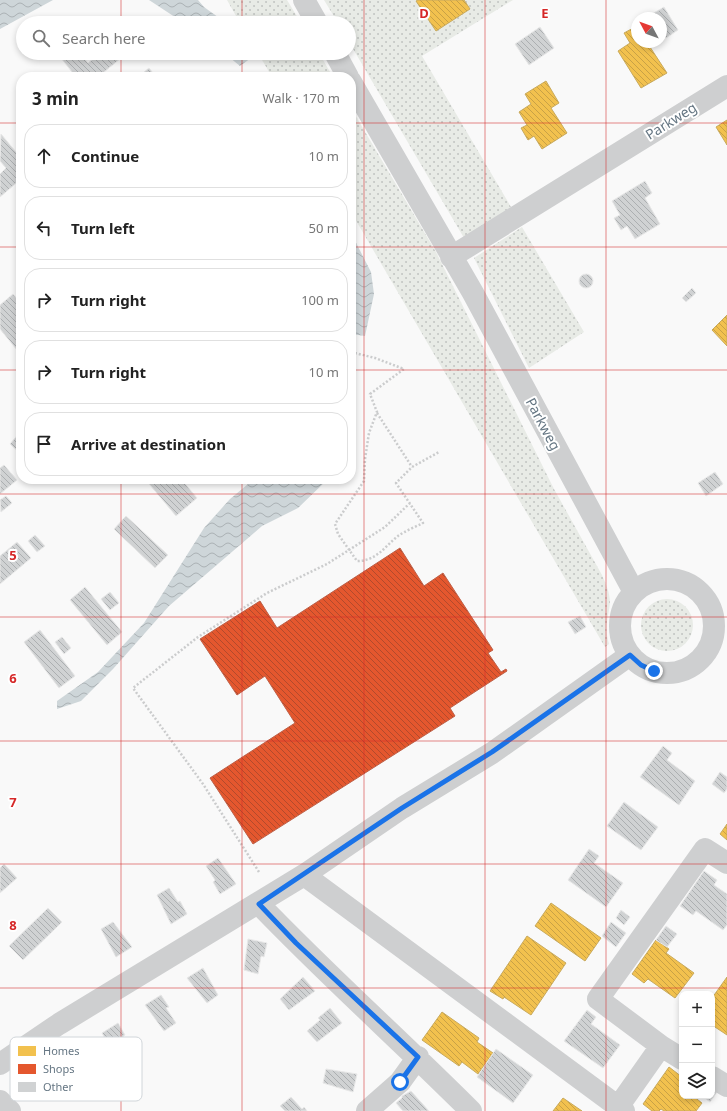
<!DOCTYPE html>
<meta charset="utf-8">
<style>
body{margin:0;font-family:"Noto Sans",sans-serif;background:#f2f2f2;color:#222}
.controls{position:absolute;right:12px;bottom:12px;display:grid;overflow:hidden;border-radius:8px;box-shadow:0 2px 6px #0003}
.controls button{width:36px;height:36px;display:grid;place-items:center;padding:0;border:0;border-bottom:1px solid #e0e0e0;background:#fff;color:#222;font:20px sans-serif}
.compass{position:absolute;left:631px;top:12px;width:36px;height:36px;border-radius:50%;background:#fff;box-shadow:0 2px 6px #0003;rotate:311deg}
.stop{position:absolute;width:12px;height:12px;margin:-9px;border:3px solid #1a73e8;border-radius:50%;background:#fff}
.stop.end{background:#1a73e8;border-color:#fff;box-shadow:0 1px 4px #0008}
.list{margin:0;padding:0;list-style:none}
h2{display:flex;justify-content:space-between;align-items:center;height:52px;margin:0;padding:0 16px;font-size:17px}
h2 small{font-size:13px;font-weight:400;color:#767676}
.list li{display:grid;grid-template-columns:26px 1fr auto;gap:12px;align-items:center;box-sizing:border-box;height:64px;margin:0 8px 8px;padding:0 8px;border:1px solid #e0e0e0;border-radius:16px}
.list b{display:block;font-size:15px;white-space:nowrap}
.list em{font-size:13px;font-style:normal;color:#767676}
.icon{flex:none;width:22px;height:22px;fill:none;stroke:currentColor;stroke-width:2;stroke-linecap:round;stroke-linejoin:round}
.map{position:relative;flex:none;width:727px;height:1111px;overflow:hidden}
.search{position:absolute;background:#fff;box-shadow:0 2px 6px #0003;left:16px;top:16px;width:340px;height:44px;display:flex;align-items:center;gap:10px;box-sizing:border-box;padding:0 14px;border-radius:22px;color:#767676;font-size:15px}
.panel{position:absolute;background:#fff;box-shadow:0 2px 6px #0003;left:16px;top:72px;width:340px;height:412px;border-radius:16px}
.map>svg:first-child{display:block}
.grass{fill:url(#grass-dots)}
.water{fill:url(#water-waves)}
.homes{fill:url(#homes-back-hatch);stroke:#c8aa5e}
.shops{fill:url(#shops-back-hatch);stroke:#be6048}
.building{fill:url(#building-back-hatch);stroke:#e8e8e8}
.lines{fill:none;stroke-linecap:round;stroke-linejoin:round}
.path{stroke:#cbcccd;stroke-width:2.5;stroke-dasharray:2 2;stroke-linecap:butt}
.minor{stroke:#cecfd0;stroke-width:22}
.route{stroke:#1a73e8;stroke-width:5}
.grid{fill:none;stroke:#d62828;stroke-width:1;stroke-opacity:0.55}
.labels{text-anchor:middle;stroke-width:4;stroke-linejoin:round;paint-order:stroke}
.street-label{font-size:14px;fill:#657683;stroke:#fff}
.key{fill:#fff;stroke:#d1d6da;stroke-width:1}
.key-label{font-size:11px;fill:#657683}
.grid-label{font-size:13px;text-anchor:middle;font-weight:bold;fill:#d62828;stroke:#fff;stroke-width:4;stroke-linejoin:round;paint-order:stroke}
</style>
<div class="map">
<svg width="727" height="1111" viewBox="0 0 727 1111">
<defs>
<pattern id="grass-dots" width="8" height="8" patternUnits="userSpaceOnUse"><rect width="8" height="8" fill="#e8ebe6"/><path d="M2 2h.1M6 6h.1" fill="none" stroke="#c0c3c0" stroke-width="1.8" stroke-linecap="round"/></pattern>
<pattern id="water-waves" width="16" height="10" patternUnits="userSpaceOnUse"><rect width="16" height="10" fill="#ced6d9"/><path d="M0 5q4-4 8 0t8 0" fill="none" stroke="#abb2b5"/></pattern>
<pattern id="homes-back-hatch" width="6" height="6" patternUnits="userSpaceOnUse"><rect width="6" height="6" fill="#f2c14e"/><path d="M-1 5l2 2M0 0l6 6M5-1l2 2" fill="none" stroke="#c8a146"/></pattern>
<pattern id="shops-back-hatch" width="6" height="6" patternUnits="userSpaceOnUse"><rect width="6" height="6" fill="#e4572e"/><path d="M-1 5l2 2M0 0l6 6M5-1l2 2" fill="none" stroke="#b24a2c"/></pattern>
<pattern id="building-back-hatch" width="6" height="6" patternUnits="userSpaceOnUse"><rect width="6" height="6" fill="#d0d2d3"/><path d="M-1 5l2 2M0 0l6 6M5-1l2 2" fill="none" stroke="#acafb1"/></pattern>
</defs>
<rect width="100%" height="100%" fill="#f9f9f9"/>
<path class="grass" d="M227 0H287L301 23H240Z
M324 0H513L422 56 511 207 464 238 349 42V23H338Z
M258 53H319L333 77H272Z
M351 108 436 252 554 489 602 575C606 584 610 593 610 603 608 619 604 627 609 644L605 647 351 212Z
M522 227 584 332 529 368 474 258Z
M641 625a26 26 0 1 1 52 0a26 26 0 1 1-52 0Z"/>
<path class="water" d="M0 0H53L0 29Z
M149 0H198L204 7 226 23H184Z
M224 53H248L251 58 240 66Z
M351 233 371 272 374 294 365 336 351 334Z
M254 479H328L298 508 262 526 169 606 113 669 81 701 57 709V701L98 672 144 623 204 528 230 499Z"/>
<path class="homes" d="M418 0H464L470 9 436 31 416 1Z
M637 26V42H658L650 47 667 73 641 88 618 51 630 43 624 33Z
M546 81 559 103 551 108 567 133 542 149 534 136 528 140 521 128 527 125 519 112 531 104 525 94Z
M727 120V145L716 127Z
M727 315V346L712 330Z
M727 824V840L720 834Z
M551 903 601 938 585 961 535 926Z
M527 936 566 963 531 1015 504 997 503 999 490 991Z
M656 940 669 949 666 953 694 973 675 998 648 979 644 983 632 974Z
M727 977V1035L712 1025V998Z
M442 1012 479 1038 477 1042 493 1053 478 1074 462 1062 459 1066 422 1040Z
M669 1067 682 1077V1096H693L702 1103 696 1111H664L661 1109 659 1111H652L643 1104Z
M563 1098 582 1111H553Z"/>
<path class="shops" d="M400 548 424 586 443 573 493 650 488 653 501 672 506 669 507 671 450 708 455 716 253 844 210 778 295 723 265 676 237 695 200 639 260 601 277 628Z"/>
<path class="building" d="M664 7 678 30 666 38 661 30V18H654L652 14Z
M540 27 554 48 529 65 515 44Z
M57 53H79L88 63 100 53H117L121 58 98 77H76Z
M149 68 156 77H138Z
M1 134 21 158V179L0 197V174L6 168 0 161Z
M645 181 652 193 645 198 660 224 635 239 627 226 621 230 614 218 620 215 612 201Z
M579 281a7 7 0 1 1 14 0a7 7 0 1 1-14 0Z
M692 288 696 293 686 302 682 298Z
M13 294 21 304V346L17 350 0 329V305Z
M21 431V454L10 444Z
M4 465 17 480 0 494V468Z
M715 472 723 484 706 496 698 483Z
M145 479H181L197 498 176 516Z
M6 496 12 503 1 512 0 500Z
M126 516 168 555 155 568 114 529Z
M35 535 45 546 37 552 28 541Z
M17 542 31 558 0 584V556Z
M85 587 122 632 107 645 70 600Z
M110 592 119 603 110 610 101 599Z
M580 616 586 627 575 634 568 622Z
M40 630 75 676 59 688 24 642Z
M62 637 71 648 64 654 55 642Z
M663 746 672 753 667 760 695 781 679 805 640 777Z
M720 772 727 777V789L724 793 712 784Z
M624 802 658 827 641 850 607 826Z
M589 849 599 856 594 863 623 883 606 907 568 880Z
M218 858 236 884 220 894 213 882 215 880 206 866Z
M4 864 17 878 0 893V868Z
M704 871 717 880 714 885 727 894V925L723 930 696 911 693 915 680 906Z
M169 888 178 902 180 901 187 914 171 924 157 895Z
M48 908 62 922 23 960 9 946Z
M621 910 630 917 624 925 616 918Z
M113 922 132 947 116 957 101 929Z
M611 922 626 933 616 947 602 936Z
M666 926 677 934 667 947 656 940Z
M248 939 267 943 264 957 261 956 258 974 244 970Z
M203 968 218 995 207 1003 187 978Z
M303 977 315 991 289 1010 280 999Z
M161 995 169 1007 166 1008 176 1023 164 1031 145 1005Z
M330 1008 342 1023 317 1042 307 1031 320 1020 318 1018Z
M587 1010 596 1017 591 1024 620 1045 603 1068 564 1041Z
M118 1023 125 1035 123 1036 132 1051 120 1058 111 1044 109 1046 102 1033Z
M496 1049 533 1075 513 1103 477 1077Z
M326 1069 357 1074 353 1092 323 1083Z
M712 1083 719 1089 710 1102 702 1096H712Z
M411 1091 429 1111H403L396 1103 402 1098V1096Z
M291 1097 302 1109 304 1107 307 1111H285L280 1106Z"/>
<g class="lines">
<path class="path" d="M351 352 375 358 404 369 370 394 377 412 369 433 365 459 364 481 335 524 338 534 357 561C377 561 385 546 398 536 405 531 415 527 423 523L396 483 412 467 439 452
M377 413 412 467
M259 872 203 784 133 688 198 637 267 593 327 564 385 527 410 503"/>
<path class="minor" d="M304 0 317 23
M335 53 348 77
M351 82 473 293 634 592
M451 257 727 86
M620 626a47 47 0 1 1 94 0a47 47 0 1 1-94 0Z
M304 875 624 1111
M259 904C327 975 401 1041 471 1111
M682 1059 661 1046 598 999 705 849 727 863
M0 1064 59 1024 304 875 402 808 492 753 630 655
M712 1077 727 1086
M0 1101 10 1111
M618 1107 661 1046
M367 1111 400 1082 418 1057"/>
</g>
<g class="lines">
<path class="route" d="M400 1082 418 1057 296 943 259 904 402 808 492 752 630 655 641 665 654 671"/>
</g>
<path class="grid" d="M121 0V23M242 0V23M364 0V1111M485 0V1111M606 0V1111M121 53V77M242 53V77M0 123H21M351 123H727M0 247H21M351 247H727M0 370H21M351 370H727M121 479V1111M242 479V1111M0 494H727M0 617H727M0 741H727M0 864H727M0 988H727"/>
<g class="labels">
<g class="street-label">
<text transform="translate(671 121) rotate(-32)" y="5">Parkweg</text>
<text transform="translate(543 424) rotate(62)" y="5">Parkweg</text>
</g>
</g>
<rect x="10" y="1037" width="132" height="64" rx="6" class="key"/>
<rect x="18" y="1046" width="18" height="10" fill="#f2c14e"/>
<rect x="18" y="1064" width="18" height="10" fill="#e4572e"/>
<rect x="18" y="1082" width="18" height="10" fill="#d0d2d3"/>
<g class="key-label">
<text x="43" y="1055">Homes</text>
<text x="43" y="1073">Shops</text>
<text x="43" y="1091">Other</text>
</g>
<g class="grid-label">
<text x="424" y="18">D</text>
<text x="545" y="18">E</text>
<text x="13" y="560">5</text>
<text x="13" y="683">6</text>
<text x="13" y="807">7</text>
<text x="13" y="930">8</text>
</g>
</svg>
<div class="controls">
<button>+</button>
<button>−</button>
<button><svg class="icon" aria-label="layers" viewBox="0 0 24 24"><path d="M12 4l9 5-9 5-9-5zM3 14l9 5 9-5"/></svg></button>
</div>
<svg class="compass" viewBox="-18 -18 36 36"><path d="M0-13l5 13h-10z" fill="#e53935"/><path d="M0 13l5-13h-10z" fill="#767676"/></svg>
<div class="stop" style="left:400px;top:1082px"></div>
<div class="stop end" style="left:654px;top:671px"></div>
<div class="search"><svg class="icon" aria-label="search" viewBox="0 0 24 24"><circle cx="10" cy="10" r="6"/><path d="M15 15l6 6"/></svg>Search here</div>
<section class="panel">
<h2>3 min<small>Walk · 170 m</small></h2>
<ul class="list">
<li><svg class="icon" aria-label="ahead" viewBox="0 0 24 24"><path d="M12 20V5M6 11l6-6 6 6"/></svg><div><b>Continue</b></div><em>10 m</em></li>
<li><svg class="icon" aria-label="left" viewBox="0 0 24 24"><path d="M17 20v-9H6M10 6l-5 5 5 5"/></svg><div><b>Turn left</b></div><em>50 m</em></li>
<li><svg class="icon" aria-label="right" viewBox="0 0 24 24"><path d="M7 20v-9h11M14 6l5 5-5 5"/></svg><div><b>Turn right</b></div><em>100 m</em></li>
<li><svg class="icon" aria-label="right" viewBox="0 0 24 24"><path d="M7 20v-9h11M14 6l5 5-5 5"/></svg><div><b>Turn right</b></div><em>10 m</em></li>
<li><svg class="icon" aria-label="arrive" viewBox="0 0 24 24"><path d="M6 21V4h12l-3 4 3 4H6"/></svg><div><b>Arrive at destination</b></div></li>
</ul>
</section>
</div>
